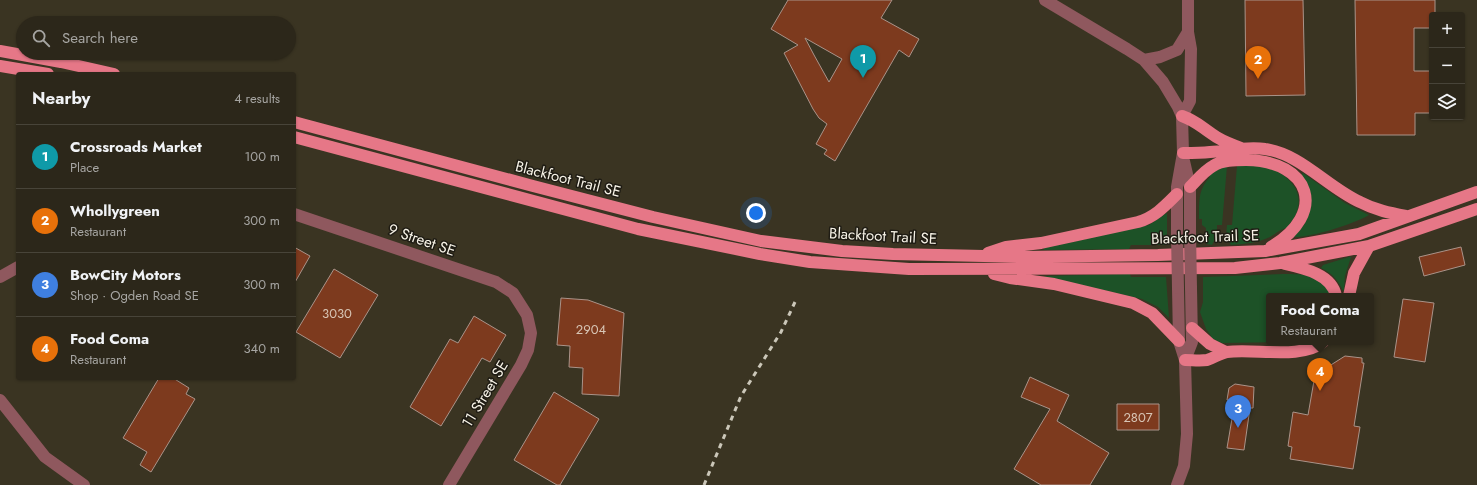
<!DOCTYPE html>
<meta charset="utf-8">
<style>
body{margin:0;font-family:Jost,sans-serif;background:#383327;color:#f1f3f6}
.controls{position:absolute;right:12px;top:12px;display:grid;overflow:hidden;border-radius:4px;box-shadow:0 1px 3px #0004}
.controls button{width:36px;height:36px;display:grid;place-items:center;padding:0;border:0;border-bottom:1px solid #484439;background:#2c271a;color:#f1f3f6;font:20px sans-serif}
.you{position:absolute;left:756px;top:213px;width:14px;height:14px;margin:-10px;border:3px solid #fff;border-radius:50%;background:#1a73e8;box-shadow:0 0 0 6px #1a73e833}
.badge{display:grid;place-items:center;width:26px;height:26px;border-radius:50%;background:#8bbbb9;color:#fff;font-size:13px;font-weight:700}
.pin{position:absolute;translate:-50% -33px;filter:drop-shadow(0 1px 2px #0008)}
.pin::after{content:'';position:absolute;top:21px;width:14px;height:12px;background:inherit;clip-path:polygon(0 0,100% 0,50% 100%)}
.popup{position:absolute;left:1266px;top:293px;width:108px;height:52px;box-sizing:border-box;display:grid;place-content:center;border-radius:4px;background:#2c271a;filter:drop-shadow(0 1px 3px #0005);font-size:13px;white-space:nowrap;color:#a6a5a2}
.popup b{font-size:15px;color:#f1f3f6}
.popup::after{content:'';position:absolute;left:50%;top:100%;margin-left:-8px;border:8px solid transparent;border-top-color:#2c271a}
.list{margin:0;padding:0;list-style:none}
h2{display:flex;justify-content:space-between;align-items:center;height:52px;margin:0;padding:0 16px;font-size:17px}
h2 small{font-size:13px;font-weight:400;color:#a6a5a2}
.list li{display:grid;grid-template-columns:26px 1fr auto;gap:12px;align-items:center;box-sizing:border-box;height:64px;padding:0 16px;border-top:1px solid #484439}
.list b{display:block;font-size:15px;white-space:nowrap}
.list p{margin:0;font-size:13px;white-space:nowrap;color:#a6a5a2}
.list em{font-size:13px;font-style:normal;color:#a6a5a2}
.icon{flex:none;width:22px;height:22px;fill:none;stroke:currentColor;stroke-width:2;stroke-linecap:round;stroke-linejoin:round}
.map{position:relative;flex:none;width:1477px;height:485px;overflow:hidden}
.search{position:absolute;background:#2c271a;box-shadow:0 1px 3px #0004;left:16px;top:16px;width:280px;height:44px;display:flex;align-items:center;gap:10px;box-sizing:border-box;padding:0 14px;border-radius:22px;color:#a6a5a2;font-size:15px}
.panel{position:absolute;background:#2c271a;box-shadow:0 1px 3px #0004;left:16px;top:72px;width:280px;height:308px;border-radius:4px}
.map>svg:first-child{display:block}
.green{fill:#1d5227}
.building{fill:#7d3a1e;stroke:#aa9389;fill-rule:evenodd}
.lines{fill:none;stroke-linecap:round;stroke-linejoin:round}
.minor{stroke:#8f585e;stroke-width:12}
.major{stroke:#e67787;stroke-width:12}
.rail{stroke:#cbc7b9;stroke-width:3;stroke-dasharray:5 5;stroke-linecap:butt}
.minor-bridge{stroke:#8f585e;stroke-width:12}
.labels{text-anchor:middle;stroke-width:3;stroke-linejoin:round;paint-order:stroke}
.number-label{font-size:13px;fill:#d8c5b5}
.street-label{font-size:15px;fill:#f7f3e7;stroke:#1f1c14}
</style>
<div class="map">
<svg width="1477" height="485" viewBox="0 0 1477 485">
<rect width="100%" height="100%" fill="#3a3422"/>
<path class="green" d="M1227 166 1222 225H1217V235L1212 245 1206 244V228L1202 225V219H1199C1199 202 1198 189 1210 177L1208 175 1212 172Z
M1237 166C1245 166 1254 165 1262 166 1286 171 1309 192 1294 218 1292 221 1289 224 1287 228 1280 229 1276 234 1270 237 1257 243 1244 244 1231 245L1226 237 1227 225H1232Z
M1303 173 1345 203 1369 215C1354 224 1310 238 1293 237L1304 225 1307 219 1301 176Z
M1167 213V245H1131L1129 249 1044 250V248L1149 225Z
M1349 257H1351L1345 276 1344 291H1343C1338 280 1332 273 1321 268L1323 265Z
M1130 274 1131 277H1166L1169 318 1158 307 1142 299 1043 276Z
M1283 274C1305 274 1321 274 1331 296H1269V342H1283L1222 343 1211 338V336L1206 329 1200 312 1203 302V277Z"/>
<path class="building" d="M788 0H892L881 18 919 39 909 57 899 50 835 161 824 154 827 150 816 144 827 124 819 118 813 109 784 53 798 45 771 29ZM805 38 842 59 829 82 814 55Z
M1245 0H1303L1305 95 1246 96Z
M1355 0H1435V15H1432V28H1414V71H1432V113H1415V135H1357Z
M294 247 310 256 294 284Z
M1461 247 1465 265 1424 276 1419 257Z
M334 269 378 295 340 358 296 332Z
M561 298 588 300 624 313 619 396 582 394 583 368 569 367 570 346 557 345Z
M1403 299 1434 303 1425 362 1394 357Z
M474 316 506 335 490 362 482 358 441 426 410 407 450 339 458 343Z
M1345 356 1362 358V363H1364L1354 426 1360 427 1353 469 1290 459 1292 447 1288 446 1293 412 1308 415 1315 375Z
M1030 377 1069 395 1057 421 1109 453 1090 485H1041L1014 469 1050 409 1021 397Z
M159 378H173L189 388 186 394 195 399 151 472 140 465 147 452 123 438Z
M1235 384 1254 387 1253 408H1250L1244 450 1227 448 1235 401 1227 400 1229 388Z
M554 392 599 419 560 485H557L514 460Z
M1117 404H1159V430H1117Z"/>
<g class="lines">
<path class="minor" d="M1045 0 1127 49 1144 60 1163 82 1178 107 1182 116 1183 153 1177 187V233
M1144 60 1160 57 1177 50 1188 32
M1182 116 1190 101 1191 49 1188 32V0
M1184 161 1190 187V233
M294 214 496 282 513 293 527 315 531 333 528 350 521 365 449 485
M0 277 18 267
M1185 360 1192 342 1191 288
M0 400 45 457 84 485
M1177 485 1184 466 1187 434 1185 360 1179 341 1178 288"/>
<path class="major" d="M0 51 61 62 114 74
M0 66 48 74
M1182 116C1196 121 1200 126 1212 134 1221 141 1231 144 1241 148
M294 122 533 186 653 217 761 241 842 251 893 254 1025 257 1158 255 1265 251 1359 234 1477 192
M294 137 638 229 760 254 810 262 909 269 1235 268 1280 263 1369 246 1477 209
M1183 153C1192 153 1201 153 1210 152 1228 151 1247 146 1265 149 1301 154 1327 187 1360 202 1375 210 1390 213 1406 216
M1190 187C1197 180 1204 171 1213 166 1222 160 1235 160 1246 160 1311 161 1328 213 1271 247
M988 253 1006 247 1041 243 1138 222C1155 217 1165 206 1177 194
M1285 264C1303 268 1332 274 1336 296
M994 274 1010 278 1054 284 1133 303 1152 313 1179 341
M1349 296 1354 273 1369 246
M1192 328 1210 344 1226 352
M1185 360C1192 360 1200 361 1207 360 1214 358 1220 353 1227 352 1253 348 1302 360 1323 342"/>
<path class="rail" d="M704 485 741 396 781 332 795 302"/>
<path class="minor-bridge" d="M1177 233 1178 288
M1190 233 1191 288"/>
</g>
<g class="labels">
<g class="number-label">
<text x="337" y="318">3030</text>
<text x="591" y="334">2904</text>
<text x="1138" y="422">2807</text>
</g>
<g class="street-label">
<text transform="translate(568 179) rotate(14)" y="5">Blackfoot Trail SE</text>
<text transform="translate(883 236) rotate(3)" y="5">Blackfoot Trail SE</text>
<text transform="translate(1205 237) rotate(-2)" y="5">Blackfoot Trail SE</text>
<text transform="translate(422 240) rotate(19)" y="5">9 Street SE</text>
<text transform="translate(485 394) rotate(-59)" y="5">11 Street SE</text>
</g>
</g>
</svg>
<div class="controls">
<button>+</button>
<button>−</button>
<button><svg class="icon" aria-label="layers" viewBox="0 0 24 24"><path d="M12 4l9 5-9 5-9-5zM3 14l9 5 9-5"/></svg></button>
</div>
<div class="you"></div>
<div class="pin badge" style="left:863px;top:78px;background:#0f9aa8">1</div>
<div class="pin badge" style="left:1258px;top:79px;background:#e8710a">2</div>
<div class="pin badge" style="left:1238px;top:428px;background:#3f7fe0">3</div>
<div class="pin badge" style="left:1320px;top:391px;background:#e8710a">4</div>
<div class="popup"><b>Food Coma</b>Restaurant</div>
<div class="search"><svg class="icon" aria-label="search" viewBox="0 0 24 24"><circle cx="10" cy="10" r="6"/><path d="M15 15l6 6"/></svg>Search here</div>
<section class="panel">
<h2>Nearby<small>4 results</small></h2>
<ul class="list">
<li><span class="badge" style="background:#0f9aa8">1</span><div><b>Crossroads Market</b><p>Place</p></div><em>100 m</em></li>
<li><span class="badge" style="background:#e8710a">2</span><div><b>Whollygreen</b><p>Restaurant</p></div><em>300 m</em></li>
<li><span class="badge" style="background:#3f7fe0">3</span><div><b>BowCity Motors</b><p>Shop · Ogden Road SE</p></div><em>300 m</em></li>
<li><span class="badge" style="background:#e8710a">4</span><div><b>Food Coma</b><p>Restaurant</p></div><em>340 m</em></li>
</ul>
</section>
</div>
